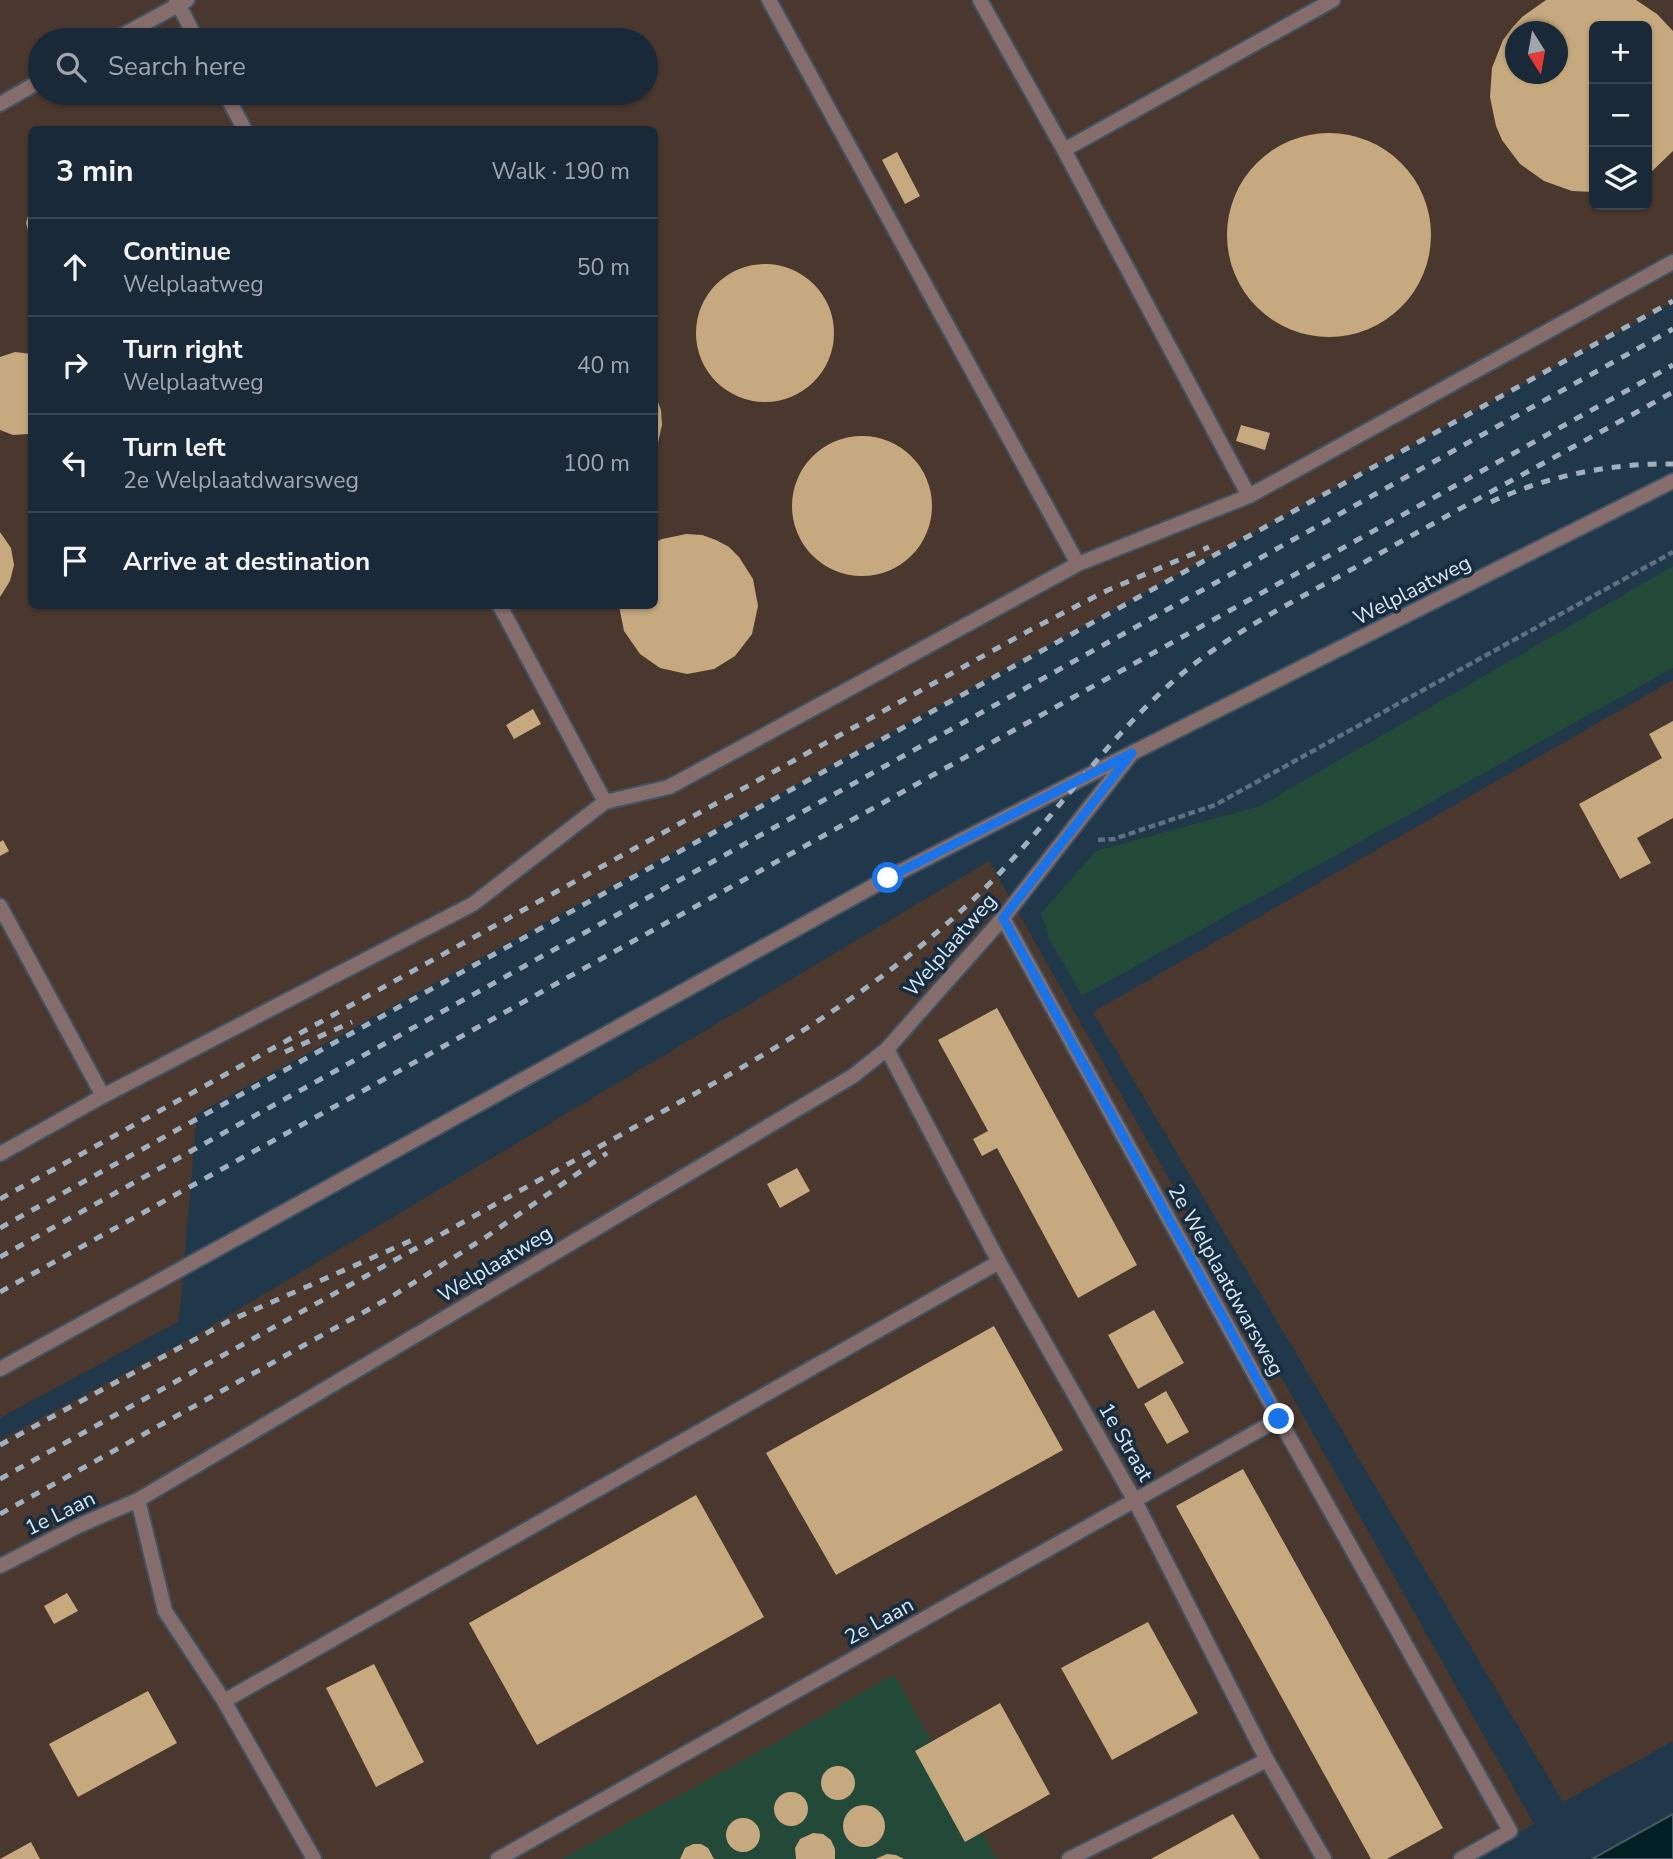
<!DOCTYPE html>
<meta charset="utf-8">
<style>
body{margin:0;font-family:"Nunito Sans",sans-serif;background:#263543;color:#f1f3f6}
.controls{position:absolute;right:21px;top:21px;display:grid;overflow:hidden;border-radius:10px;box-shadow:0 2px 5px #0004}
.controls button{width:63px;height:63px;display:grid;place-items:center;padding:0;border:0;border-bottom:2px solid #374553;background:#192938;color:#f1f3f6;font:35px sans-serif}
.compass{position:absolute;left:1505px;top:21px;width:63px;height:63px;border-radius:50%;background:#192938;box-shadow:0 2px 5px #0004;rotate:169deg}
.stop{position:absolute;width:21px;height:21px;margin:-16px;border:5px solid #1a73e8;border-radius:50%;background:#fff}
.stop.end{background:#1a73e8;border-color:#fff;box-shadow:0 2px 7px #0008}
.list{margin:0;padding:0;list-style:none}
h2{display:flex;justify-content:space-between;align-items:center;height:91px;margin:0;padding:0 28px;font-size:30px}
h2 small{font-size:23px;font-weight:400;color:#9fa6ae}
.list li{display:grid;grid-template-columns:46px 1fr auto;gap:21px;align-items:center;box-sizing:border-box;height:98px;padding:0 28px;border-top:2px solid #374553}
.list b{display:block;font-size:26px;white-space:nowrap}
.list p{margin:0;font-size:23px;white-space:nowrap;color:#9fa6ae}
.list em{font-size:23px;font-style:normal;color:#9fa6ae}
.icon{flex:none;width:38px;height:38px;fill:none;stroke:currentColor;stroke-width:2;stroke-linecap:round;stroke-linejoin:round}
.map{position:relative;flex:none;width:1673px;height:1859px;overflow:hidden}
.search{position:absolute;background:#192938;box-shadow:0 2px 5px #0004;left:28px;top:28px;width:630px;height:77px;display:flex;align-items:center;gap:18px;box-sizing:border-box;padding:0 24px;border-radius:38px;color:#9fa6ae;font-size:26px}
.panel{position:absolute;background:#192938;box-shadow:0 2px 5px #0004;left:28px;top:126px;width:630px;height:483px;border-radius:10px}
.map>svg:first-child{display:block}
.industrial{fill:#4a382f;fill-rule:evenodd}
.green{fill:#234938}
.water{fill:#002024;stroke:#415c62;stroke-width:2}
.building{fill:#c6a97f;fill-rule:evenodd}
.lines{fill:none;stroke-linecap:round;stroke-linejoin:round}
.service-casing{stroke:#3f5365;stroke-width:18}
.path{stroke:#5c7080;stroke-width:4.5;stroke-dasharray:7 3.5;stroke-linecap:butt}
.service{stroke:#856d6b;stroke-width:14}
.rail{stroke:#a0b0be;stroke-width:5;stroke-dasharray:9 9;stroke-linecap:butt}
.route{stroke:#1a73e8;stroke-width:9}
.labels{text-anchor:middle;stroke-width:7;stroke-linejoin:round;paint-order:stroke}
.street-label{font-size:21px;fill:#dae7f3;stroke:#172d3f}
</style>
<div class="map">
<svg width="1673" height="1859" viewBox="0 0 1673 1859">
<rect width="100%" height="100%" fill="#21374a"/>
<path class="industrial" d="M0 0H1673V302L197 1114 179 1321 0 1418ZM1594 26H1647V205H1594ZM1516 32H1558V74H1516ZM40 40H646V93H40ZM32 130H654V606H32Z
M1673 680V1741L1563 1802 1093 1012Z
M989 861 1534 1824 1471 1859H0V1440L189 1339Z"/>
<path class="green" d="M1673 566V668L1082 996 1050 940 1041 913 1096 851 1260 806Z
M894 1674 997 1859H562L777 1742Z"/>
<path class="water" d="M1673 1814V1859H1592Z"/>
<path class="building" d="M1546 0H1636L1657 14 1673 31V151L1647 176V26H1594V192L1572 191 1544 181 1520 164 1502 140 1496 126 1490 97 1492 68 1503 40 1512 28 1522 17ZM1516 32H1558V74H1516Z
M1227 235a102 102 0 1 1 204 0a102 102 0 1 1-204 0Z
M897 152 920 196 905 204 882 160Z
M31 204H32V245L26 223Z
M696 333a69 69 0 1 1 138 0a69 69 0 1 1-138 0Z
M15 352 32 354V433L28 434 13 435 0 430V357Z
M654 391 661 410 662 425 655 456Z
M1241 425 1270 433 1265 450 1236 441Z
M792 506a70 70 0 1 1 140 0a70 70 0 1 1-140 0Z
M0 532 11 548 14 565 10 581 0 597Z
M686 534 702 535 716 540 729 547 739 557 753 579 758 606 752 634 735 656 714 669 687 674 660 668 640 654 624 631 619 606H654V543L662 539Z
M533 709 541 724 514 739 506 725Z
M1673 721V818L1637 838 1651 863 1620 879 1579 804 1662 758 1649 734Z
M3 840 9 851 0 856V842Z
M997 1008 1137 1265 1078 1298 997 1148 982 1156 973 1139 988 1131 938 1040Z
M797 1168 810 1191 780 1208 767 1184Z
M1154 1310 1184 1363 1138 1389 1108 1335Z
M994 1326 1063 1450 836 1575 766 1453Z
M1166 1391 1189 1432 1167 1444 1144 1404Z
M1243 1469 1443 1828 1387 1859H1371L1176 1506Z
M696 1495 764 1617 537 1745 469 1623Z
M67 1593 78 1611 54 1624 44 1606Z
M1148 1622 1198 1713 1112 1760 1061 1668Z
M374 1664 424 1762 376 1787 326 1688Z
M148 1691 177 1743 78 1797 49 1744Z
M1000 1703 1050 1794 965 1842 915 1751Z
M821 1783a17 17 0 1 1 34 0a17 17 0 1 1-34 0Z
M774 1809a17 17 0 1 1 34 0a17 17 0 1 1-34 0Z
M843 1826a21 21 0 1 1 42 0a21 21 0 1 1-42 0Z
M1233 1814 1260 1859H1151Z
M726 1835a17 17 0 1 1 34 0a17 17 0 1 1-34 0Z
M813 1833 823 1834 831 1840 835 1849V1859H796L795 1848 800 1839Z
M31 1842 40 1859H0Z
M693 1844H701L708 1848 714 1859H680L685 1848Z
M887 1854 896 1855 904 1859H875Z"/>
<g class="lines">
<g class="service-casing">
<path id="service" d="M176 0 197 40
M769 0 1078 564
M980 0 1064 150 1249 496
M114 40 187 0
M225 93 245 130
M0 104 40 81
M1064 150 1333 0
M500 606 605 802
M0 906 103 1096
M1003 918 1279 1419 1510 1831 1461 1859
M887 1049 999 1262 1135 1501 1267 1760 1324 1859
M0 1154 103 1096 473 904 605 802 669 787 1078 564 1249 496 1673 262
M0 1369 888 878 1128 755
M0 1566 78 1526 138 1500
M224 1701 999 1262
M314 1859 224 1701 165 1611 138 1500 853 1076 887 1049 1003 918 1132 753 1673 481
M498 1859 1279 1419
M1069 1859 1267 1760"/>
</g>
<path class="path" d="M1098 840 1114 839 1215 805 1673 552"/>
<use href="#service" class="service"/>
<path class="rail" d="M1491 502C1547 476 1611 463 1673 464
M285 1052 352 1022
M0 1199 1032 629 1106 591 1209 547
M0 1228 1673 301
M0 1257 1673 329
M0 1292 1673 365
M0 1445 229 1321 417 1238
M0 1479 725 1077C824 1021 916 959 996 877 1060 810 1112 732 1184 672 1236 630 1298 599 1356 567 1461 507 1567 451 1673 392
M0 1514 391 1297 486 1237 607 1153"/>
</g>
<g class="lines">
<path class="route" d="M888 878 1132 753 1003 918 1279 1419"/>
</g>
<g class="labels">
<g class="street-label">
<text transform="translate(1412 590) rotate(-27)" y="7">Welplaatweg</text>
<text transform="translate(950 945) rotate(-49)" y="7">Welplaatweg</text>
<text transform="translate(495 1264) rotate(-31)" y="7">Welplaatweg</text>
<text transform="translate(1226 1280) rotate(61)" y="7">2e Welplaatdwarsweg</text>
<text transform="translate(1126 1442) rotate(60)" y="7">1e Straat</text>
<text transform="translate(60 1513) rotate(-26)" y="7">1e Laan</text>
<text transform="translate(879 1621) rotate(-29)" y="7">2e Laan</text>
</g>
</g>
</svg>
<div class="controls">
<button>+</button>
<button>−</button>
<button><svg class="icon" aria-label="layers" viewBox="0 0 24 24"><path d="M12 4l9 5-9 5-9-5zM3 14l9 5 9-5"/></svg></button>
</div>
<svg class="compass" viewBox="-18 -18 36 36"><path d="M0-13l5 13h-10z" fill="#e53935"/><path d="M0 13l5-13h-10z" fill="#9fa6ae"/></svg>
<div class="stop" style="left:888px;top:878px"></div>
<div class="stop end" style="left:1279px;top:1419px"></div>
<div class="search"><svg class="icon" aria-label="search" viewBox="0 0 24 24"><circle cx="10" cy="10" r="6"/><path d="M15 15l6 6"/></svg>Search here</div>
<section class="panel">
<h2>3 min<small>Walk · 190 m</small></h2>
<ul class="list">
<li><svg class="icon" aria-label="ahead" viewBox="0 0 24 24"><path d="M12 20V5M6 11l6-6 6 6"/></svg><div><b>Continue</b><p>Welplaatweg</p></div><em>50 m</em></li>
<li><svg class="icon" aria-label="right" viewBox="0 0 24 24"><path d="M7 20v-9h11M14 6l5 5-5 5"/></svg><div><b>Turn right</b><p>Welplaatweg</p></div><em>40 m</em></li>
<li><svg class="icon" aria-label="left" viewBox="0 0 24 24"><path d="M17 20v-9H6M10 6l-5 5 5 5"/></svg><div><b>Turn left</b><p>2e Welplaatdwarsweg</p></div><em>100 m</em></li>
<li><svg class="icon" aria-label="arrive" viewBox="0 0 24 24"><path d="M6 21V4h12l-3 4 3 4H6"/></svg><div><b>Arrive at destination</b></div></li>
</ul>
</section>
</div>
